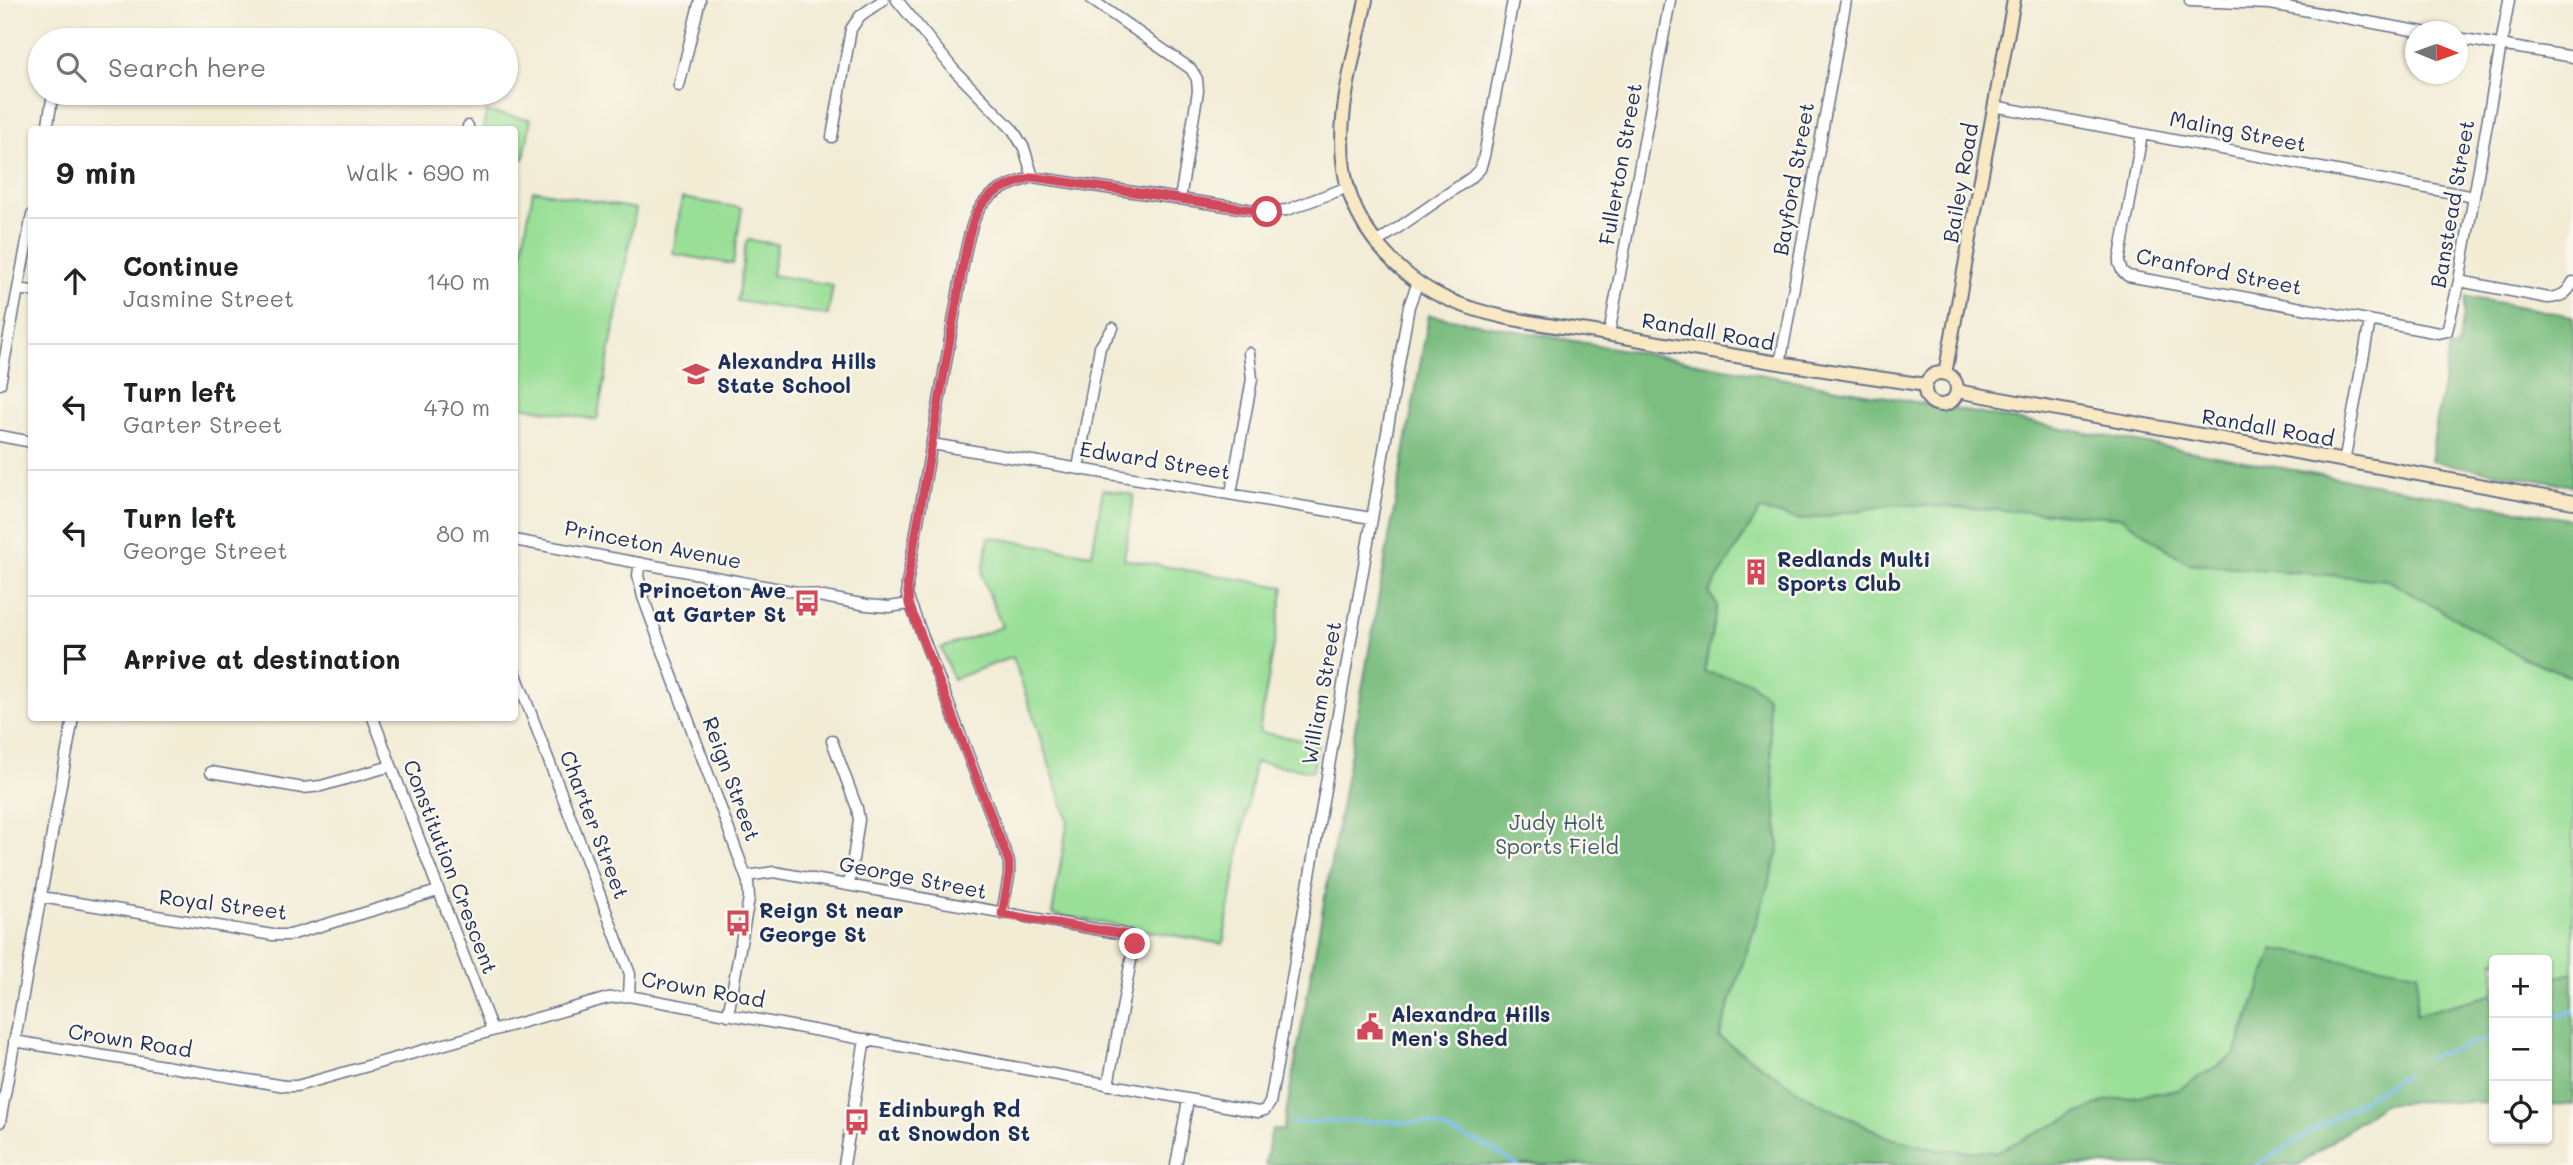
<!DOCTYPE html>
<meta charset="utf-8">
<style>
body{margin:0;font-family:Mali,sans-serif;background:#f2f2f2;color:#202124}
.controls{position:absolute;right:21px;bottom:21px;display:grid;overflow:hidden;border-radius:7px;box-shadow:0 2px 5px #0004}
.controls button{width:63px;height:63px;display:grid;place-items:center;padding:0;border:0;border-bottom:2px solid #e0e0e0;background:#fff;color:#202124;font:35px sans-serif}
.compass{position:absolute;left:2405px;top:21px;width:63px;height:63px;border-radius:50%;background:#fff;box-shadow:0 2px 5px #0004;rotate:91deg}
.stop{position:absolute;width:21px;height:21px;margin:-16px;border:5px solid #d1495b;border-radius:50%;background:#fff}
.stop.end{background:#d1495b;border-color:#fff;box-shadow:0 2px 7px #0008}
.list{margin:0;padding:0;list-style:none}
h2{display:flex;justify-content:space-between;align-items:center;height:91px;margin:0;padding:0 28px;font-size:30px}
h2 small{font-size:23px;font-weight:400;color:#757577}
.list li{display:grid;grid-template-columns:46px 1fr auto;gap:21px;align-items:center;box-sizing:border-box;height:126px;padding:0 28px;border-top:2px solid #e0e0e0}
.list b{display:block;font-size:26px;white-space:nowrap}
.list p{margin:0;font-size:23px;white-space:nowrap;color:#757577}
.list em{font-size:23px;font-style:normal;color:#757577}
.icon{flex:none;width:38px;height:38px;fill:none;stroke:currentColor;stroke-width:2;stroke-linecap:round;stroke-linejoin:round}
.map{position:relative;flex:none;width:2573px;height:1165px;overflow:hidden}
.search{position:absolute;background:#fff;box-shadow:0 2px 5px #0004;left:28px;top:28px;width:490px;height:77px;display:flex;align-items:center;gap:18px;box-sizing:border-box;padding:0 24px;border-radius:38px;color:#757577;font-size:26px}
.panel{position:absolute;background:#fff;box-shadow:0 2px 5px #0004;left:28px;top:126px;width:490px;height:595px;border-radius:7px}
.map>svg:first-child{display:block}
.green{fill:#9adf97;stroke:#5a877a;stroke-width:2}
.forest{fill:#7bbe80;stroke:#4b766f;stroke-width:2}
.lines{fill:none;stroke-linecap:round;stroke-linejoin:round}
.stream{stroke:#75baec;stroke-width:3.5}
.street-casing{stroke:#667188;stroke-width:13}
.secondary-casing{stroke:#667188;stroke-width:16}
.street{stroke:#fff;stroke-width:10}
.secondary{stroke:#f8e8c3;stroke-width:12}
.route{stroke:#d1495b;stroke-width:9}
.labels{text-anchor:middle;stroke-width:5;stroke-linejoin:round;paint-order:stroke}
.street-label{font-size:21px;fill:#1b2f5e;stroke:#fbf7ec}
.poi-label{font-size:21px;font-weight:bold;fill:#1b2f5e;stroke:#fbf7ec;text-anchor:start}
.park-label{font-size:21px;fill:#3b5b6c;stroke:#fbf7ec}
</style>
<div class="map">
<svg width="2573" height="1165" viewBox="0 0 2573 1165">
<rect width="100%" height="100%" fill="#fbf7ec"/>
<filter id="ink" filterUnits="userSpaceOnUse"><feTurbulence type="fractalNoise" baseFrequency=".0143" numOctaves="2"/><feDisplacementMap in="SourceGraphic" scale="14" xChannelSelector="R" yChannelSelector="G"/><feConvolveMatrix kernelMatrix="1 2 1 2 8 2 1 2 1" color-interpolation-filters="sRGB"/></filter>
<filter id="wash" filterUnits="userSpaceOnUse"><feTurbulence type="fractalNoise" baseFrequency=".00686" numOctaves="4" result="noise"/><feDisplacementMap in="SourceGraphic" scale="28" xChannelSelector="R" yChannelSelector="G"/><feGaussianBlur stdDeviation="1.57" result="paint"/><feColorMatrix in="noise" values="0 0 0 0 0 0 0 0 0 0 0 0 0 0 0 0 0 1.4 0 .05"/><feComposite in="paint" operator="in"/></filter>
<g filter="url(#wash)">
<rect width="100%" height="100%" fill="#f2ecd5"/>
<path class="green" d="M486 112 531 119 524 159 515 157 514 130 483 129Z
M533 190 636 209 597 420 515 405V290Z
M682 198 742 208 733 264 673 254Z
M749 240 777 244 772 275 833 285 828 315 737 301 746 242Z
M1103 489 1134 495 1124 559 1284 587 1259 732 1318 743 1313 771 1255 762 1223 944 1052 914 1068 820 1013 657 953 679 941 648 1002 627 982 576 989 537 1092 554Z
M1896 504 2121 517 2188 563 2388 580 2522 657 2573 677V973L2547 980V960H2494V994L2415 1015 2248 1016 2235 1055 2178 1090 2105 1101 1997 1152 1937 1150 1890 1138 1809 1098 1719 1037 1779 851 1767 697 1704 672 1717 605 1709 593 1760 509 1802 520Z"/>
<path class="forest" d="M2466 297 2573 316V486L2430 461 2449 348 2457 349Z
M1429 315 2573 520V677L2522 657 2388 580 2188 563 2121 517 1896 504 1802 520 1760 510 1709 593 1717 605 1704 672 1749 681 1767 697 1779 851 1719 1037 1809 1098 1890 1138 1937 1150 1996 1152 2105 1101 2178 1090 2235 1055 2274 949 2418 972 2416 1015 2494 994V1103L2424 1101 2383 1104 2299 1165H1265L1272 1129 1283 1131Z
M2573 973V1105L2547 1104V980Z"/>
<g class="lines">
<path class="stream" d="M2547 1020 2573 1011
M2426 1058 2494 1037
M1291 1123 1366 1121 1428 1123 1484 1145 1518 1165
M2257 1165 2406 1074"/>
</g>
</g>
<g filter="url(#ink)">
<g class="lines">
<g class="street-casing">
<path id="street" d="M897 0 954 70 1013 130 1024 148 1033 177
M1092 0 1191 69 1197 79 1198 91 1180 199
M2190 1 2270 4 2423 32
M2458 38C2496 45 2534 50 2573 57
M679 86 700 0
M1994 106 2474 197
M47 130 53 93
M468 130V126
M2142 134 2119 263 2122 271 2128 276 2439 333 2447 331 2459 281 2509 0
M832 137 851 29 860 16 883 0
M1376 243 1472 177 1480 169 1484 156 1513 0
M2459 281 2548 298C2561 297 2567 294 2573 282
M18 289 32 291
M1609 334 1670 0
M1780 364 1846 0
M0 384 32 215
M0 436 32 442
M932 444 1371 518
M2344 462 2370 321
M1078 468 1100 347 1113 328
M1231 493 1252 379 1249 353
M514 540 867 605 889 607 909 604
M640 563 638 575 643 597 748 882 749 898 728 1015
M514 669 630 974 629 996
M373 718 492 1030
M832 741 857 808 859 820 849 885
M211 772 303 788 321 786 391 766
M747 876 774 872 1129 935 1134 944 1108 1085
M41 897 273 935H290L438 891
M1002 914 1009 876V862L907 595V584L965 254C976 203 982 193 1033 177L1267 212 1287 210 1348 187
M14 1041 285 1086H297L608 998 629 996 1258 1112 1265 1110 1270 1103 1277 1065 1409 306 1418 282
M0 1122 73 718
M844 1165 865 1039
M1176 1165 1188 1100"/>
</g>
<g class="secondary-casing">
<path id="secondary" d="M1366 0C1354 60 1331 127 1348 188 1361 235 1402 279 1447 299 1496 321 1555 325 1607 334 1713 353 1819 370 1926 385
M1925 389a16 16 0 1 1 32 0a16 16 0 1 1-32 0Z
M1945 374 2014 0
M1957 391 2573 502"/>
</g>
<use href="#street" class="street"/>
<use href="#secondary" class="secondary"/>
</g>
</g>
<g class="lines" filter="url(#ink)">
<path class="route" d="M1135 944 1129 935 1002 914 1009 876V862L909 604 907 584 965 254C976 202 982 193 1033 177L1267 212"/>
</g>
<defs>
<g id="school-bare" transform="scale(2.1)"><path d="M0-5L7-2L0 1L-7-2ZM-4 1L0 2.5L4 1V4Q0 6-4 4Z" fill="#d1495b" stroke="#fbf7ec" stroke-width="2.5" paint-order="stroke"/></g>
<g id="building-bare" transform="scale(2.1)"><path d="M-4-6H4V6H1V3H-1V6H-4ZM-2.5-4.3h1.7v1.8h-1.7ZM.8-4.3h1.7v1.8H.8ZM-2.5-1h1.7V.8h-1.7ZM.8-1h1.7V.8H.8Z" fill="#d1495b" stroke="#fbf7ec" stroke-width="2.5" paint-order="stroke"/></g>
<g id="bus-bare" transform="scale(2.1)"><path d="M-5-6H5V4H4V6H2V4H-2V6H-4V4H-5ZM-3.5-4V0h7V-4ZM-3.5 1.2v1.5H-2V1.2ZM2 1.2v1.5H3.5V1.2Z" fill="#d1495b" stroke="#fbf7ec" stroke-width="2.5" paint-order="stroke"/></g>
<g id="civic-bare" transform="scale(2.1)"><path d="M-.6-6.5H3V-4.5H.6V-3L4-1V1h2V6H-6V1h2V-1L-.6-3ZM-1.2 2.5V6h2.4V2.5Z" fill="#d1495b" stroke="#fbf7ec" stroke-width="2.5" paint-order="stroke"/></g>
</defs>
<g fill-rule="evenodd">
<use href="#school-bare" x="696" y="374"/>
<use href="#building-bare" x="1756" y="572"/>
<use href="#bus-bare" x="807" y="603"/>
<use href="#bus-bare" x="738" y="923"/>
<use href="#civic-bare" x="1370" y="1027"/>
<use href="#bus-bare" x="857" y="1122"/>
</g>
<g class="labels">
<g class="street-label">
<text transform="translate(2238 132) rotate(11)" y="7">Maling Street</text>
<text transform="translate(1621 164) rotate(-80)" y="7">Fullerton Street</text>
<text transform="translate(1794 179) rotate(-80)" y="7">Bayford Street</text>
<text transform="translate(1961 183) rotate(-80)" y="7">Bailey Road</text>
<text transform="translate(2453 204) rotate(-80)" y="7">Banstead Street</text>
<text transform="translate(2219 272) rotate(11)" y="7">Cranford Street</text>
<text transform="translate(1708 332) rotate(10)" y="7">Randall Road</text>
<text transform="translate(2268 428) rotate(10)" y="7">Randall Road</text>
<text transform="translate(1155 461) rotate(9)" y="7">Edward Street</text>
<text transform="translate(653 545) rotate(11)" y="7">Princeton Avenue</text>
<text transform="translate(1322 693) rotate(-80)" y="7">William Street</text>
<text transform="translate(731 779) rotate(70)" y="7">Reign Street</text>
<text transform="translate(594 825) rotate(69)" y="7">Charter Street</text>
<text transform="translate(450 867) rotate(69)" y="7">Constitution Crescent</text>
<text transform="translate(913 878) rotate(11)" y="7">George Street</text>
<text transform="translate(223 905) rotate(7)" y="7">Royal Street</text>
<text transform="translate(703 990) rotate(10)" y="7">Crown Road</text>
<text transform="translate(130 1041) rotate(9)" y="7">Crown Road</text>
</g>
<g class="poi-label">
<text x="717" y="369">Alexandra Hills<tspan x="717" dy="24">State School</tspan></text>
<text x="1777" y="567">Redlands Multi<tspan x="1777" dy="24">Sports Club</tspan></text>
<text x="786" y="598" text-anchor="end">Princeton Ave<tspan x="786" dy="24">at Garter St</tspan></text>
<text x="759" y="918">Reign St near<tspan x="759" dy="24">George St</tspan></text>
<text x="1391" y="1022">Alexandra Hills<tspan x="1391" dy="24">Men's Shed</tspan></text>
<text x="878" y="1117">Edinburgh Rd<tspan x="878" dy="24">at Snowdon St</tspan></text>
</g>
<g class="park-label">
<text x="1557" y="830">Judy Holt<tspan x="1557" dy="24">Sports Field</tspan></text>
</g>
</g>
</svg>
<div class="controls">
<button>+</button>
<button>−</button>
<button><svg class="icon" aria-label="locate" viewBox="0 0 24 24"><circle cx="12" cy="12" r="6"/><path d="M12 2v4M12 18v4M2 12h4M18 12h4"/></svg></button>
</div>
<svg class="compass" viewBox="-18 -18 36 36"><path d="M0-13l5 13h-10z" fill="#e53935"/><path d="M0 13l5-13h-10z" fill="#757577"/></svg>
<div class="stop" style="left:1267px;top:212px"></div>
<div class="stop end" style="left:1135px;top:944px"></div>
<div class="search"><svg class="icon" aria-label="search" viewBox="0 0 24 24"><circle cx="10" cy="10" r="6"/><path d="M15 15l6 6"/></svg>Search here</div>
<section class="panel">
<h2>9 min<small>Walk · 690 m</small></h2>
<ul class="list">
<li><svg class="icon" aria-label="ahead" viewBox="0 0 24 24"><path d="M12 20V5M6 11l6-6 6 6"/></svg><div><b>Continue</b><p>Jasmine Street</p></div><em>140 m</em></li>
<li><svg class="icon" aria-label="left" viewBox="0 0 24 24"><path d="M17 20v-9H6M10 6l-5 5 5 5"/></svg><div><b>Turn left</b><p>Garter Street</p></div><em>470 m</em></li>
<li><svg class="icon" aria-label="left" viewBox="0 0 24 24"><path d="M17 20v-9H6M10 6l-5 5 5 5"/></svg><div><b>Turn left</b><p>George Street</p></div><em>80 m</em></li>
<li><svg class="icon" aria-label="arrive" viewBox="0 0 24 24"><path d="M6 21V4h12l-3 4 3 4H6"/></svg><div><b>Arrive at destination</b></div></li>
</ul>
</section>
</div>
